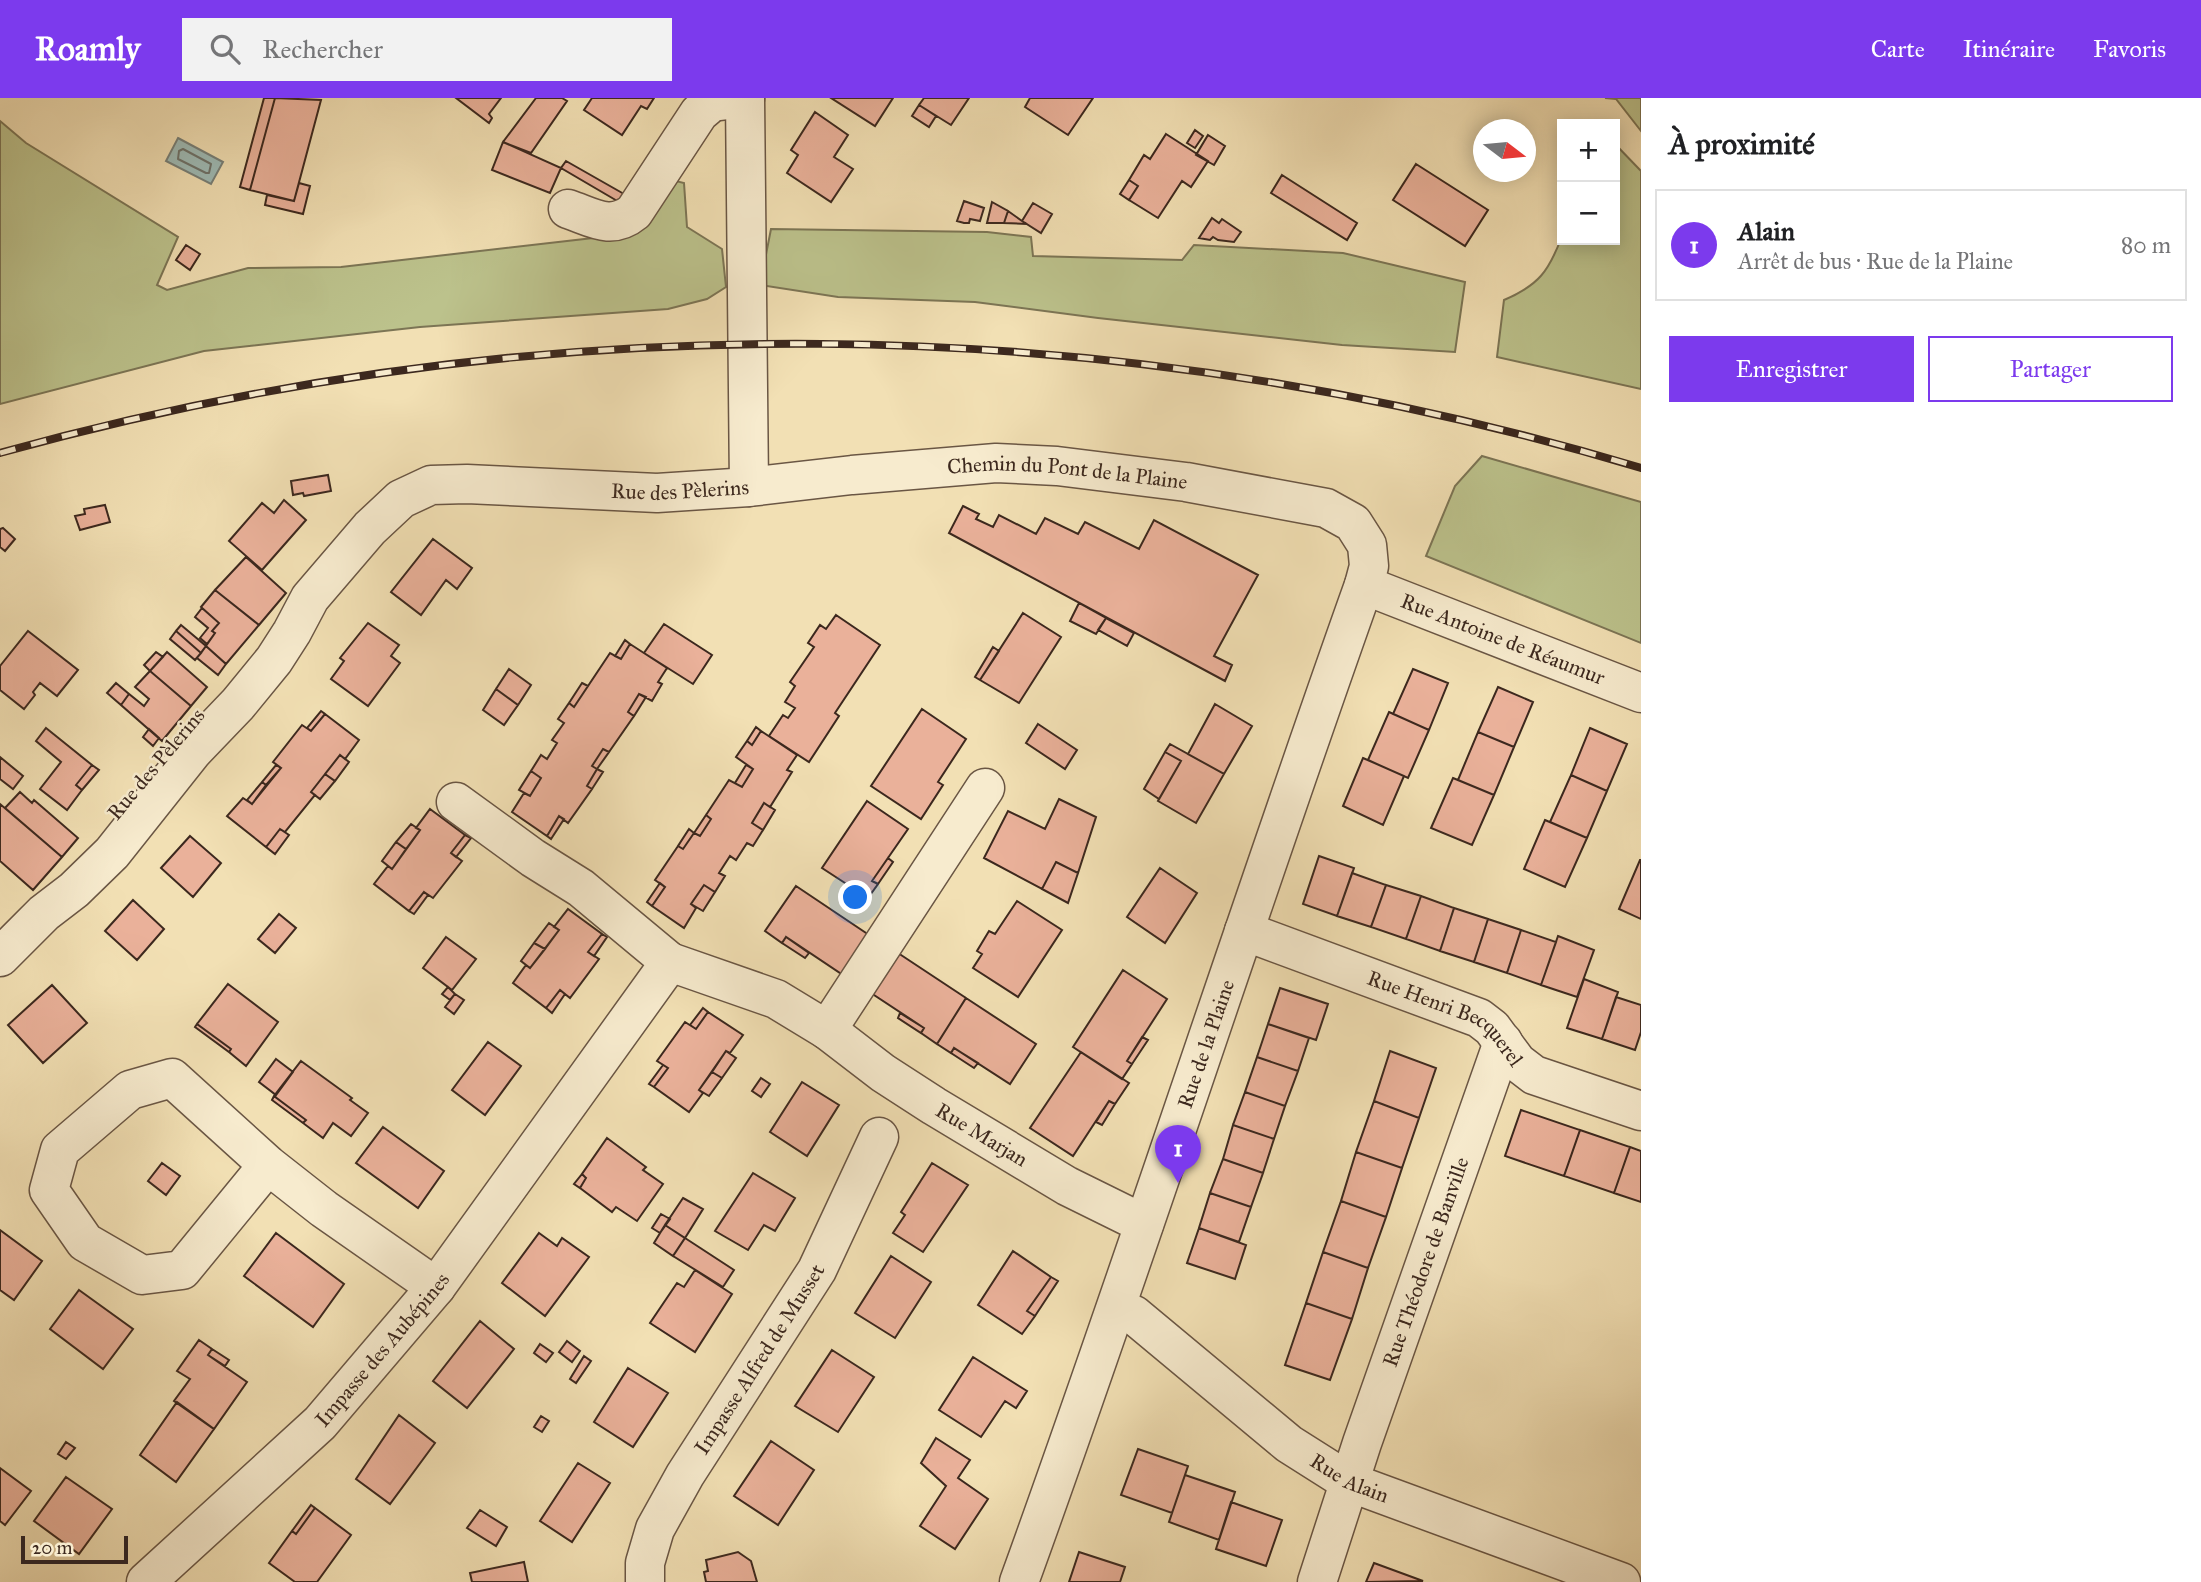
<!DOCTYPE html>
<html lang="fr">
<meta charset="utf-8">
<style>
body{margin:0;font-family:"IM FELL Great Primer",serif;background:#f2f2f2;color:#202124}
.controls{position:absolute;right:21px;top:21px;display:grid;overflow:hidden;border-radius:0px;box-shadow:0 4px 18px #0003}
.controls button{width:63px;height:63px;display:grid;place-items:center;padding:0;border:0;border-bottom:2px solid #e0e0e0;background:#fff;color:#202124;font:35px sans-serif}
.compass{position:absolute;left:1473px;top:21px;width:63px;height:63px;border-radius:50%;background:#fff;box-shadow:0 4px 18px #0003;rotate:106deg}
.scale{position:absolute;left:21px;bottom:18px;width:107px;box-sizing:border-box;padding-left:7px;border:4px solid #3c281e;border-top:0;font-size:19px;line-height:24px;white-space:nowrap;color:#3c281e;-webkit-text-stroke:5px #f7ebce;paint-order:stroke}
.you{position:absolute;left:856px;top:800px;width:24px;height:24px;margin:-18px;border:5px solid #fff;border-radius:50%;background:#1a73e8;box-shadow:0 0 0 10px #1a73e833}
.badge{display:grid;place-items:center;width:46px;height:46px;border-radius:50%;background:#7c3aed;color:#fff;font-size:23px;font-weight:700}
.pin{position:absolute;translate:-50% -58px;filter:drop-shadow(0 2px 4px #0008)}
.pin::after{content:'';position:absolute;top:37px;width:24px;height:21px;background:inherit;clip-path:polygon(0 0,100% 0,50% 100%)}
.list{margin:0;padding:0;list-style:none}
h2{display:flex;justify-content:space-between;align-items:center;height:91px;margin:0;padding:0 28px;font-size:30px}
h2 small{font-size:23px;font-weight:400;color:#757577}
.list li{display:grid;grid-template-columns:46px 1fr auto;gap:21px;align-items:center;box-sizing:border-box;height:112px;margin:0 14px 14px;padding:0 14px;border:2px solid #e0e0e0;border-radius:0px}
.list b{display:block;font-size:26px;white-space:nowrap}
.list p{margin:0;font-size:23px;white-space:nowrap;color:#757577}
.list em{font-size:23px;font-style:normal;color:#757577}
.actions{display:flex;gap:14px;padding:21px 28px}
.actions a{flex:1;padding:16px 0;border:2px solid #7c3aed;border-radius:0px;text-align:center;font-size:24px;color:#7c3aed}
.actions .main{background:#7c3aed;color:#fff}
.icon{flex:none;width:38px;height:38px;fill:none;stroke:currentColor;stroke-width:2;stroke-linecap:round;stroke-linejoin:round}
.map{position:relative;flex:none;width:1641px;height:1484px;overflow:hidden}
header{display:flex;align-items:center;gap:42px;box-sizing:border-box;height:98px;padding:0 35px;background:#7c3aed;color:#fff}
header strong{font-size:33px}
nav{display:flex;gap:38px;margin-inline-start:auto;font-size:24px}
.search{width:490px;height:63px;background:#f2f2f2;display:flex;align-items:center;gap:18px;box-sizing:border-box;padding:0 24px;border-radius:0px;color:#757577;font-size:26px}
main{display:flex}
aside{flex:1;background:#fff}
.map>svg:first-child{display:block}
.green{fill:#bcc28c;stroke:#7c7555;stroke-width:2}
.water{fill:#9ebbb6;stroke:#778079;stroke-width:2}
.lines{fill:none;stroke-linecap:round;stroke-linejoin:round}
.shore{stroke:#6d726a;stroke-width:2}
.building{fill:#eab19a;stroke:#3c281e;stroke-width:2}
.minor-casing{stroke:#6a5644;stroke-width:41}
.minor{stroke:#f7ebce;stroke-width:38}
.rail-casing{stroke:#3c281e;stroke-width:8}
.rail{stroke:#f7ebce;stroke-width:5;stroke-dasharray:16;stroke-linecap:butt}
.labels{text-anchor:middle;stroke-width:5;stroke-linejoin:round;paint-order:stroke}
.street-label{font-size:21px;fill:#3c281e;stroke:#f7ebce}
</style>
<header>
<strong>Roamly</strong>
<div class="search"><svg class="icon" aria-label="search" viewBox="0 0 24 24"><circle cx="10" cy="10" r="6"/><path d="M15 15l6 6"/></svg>Rechercher</div>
<nav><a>Carte</a><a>Itinéraire</a><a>Favoris</a></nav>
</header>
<main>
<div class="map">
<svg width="1641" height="1484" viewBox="0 0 1641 1484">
<rect width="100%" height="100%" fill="#f2e0b4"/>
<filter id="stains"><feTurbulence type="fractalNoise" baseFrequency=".00286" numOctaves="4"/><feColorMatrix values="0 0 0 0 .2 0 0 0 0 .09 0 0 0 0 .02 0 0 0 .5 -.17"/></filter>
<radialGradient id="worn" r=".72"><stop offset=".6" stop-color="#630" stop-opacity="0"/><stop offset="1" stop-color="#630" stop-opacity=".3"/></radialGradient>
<path class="green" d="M1605 0H1641V33L1616 1Z
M0 23 26 45 178 139 157 187 167 192 248 170 341 169 628 136 676 83 684 85 687 129 722 151 726 189 707 201 668 211 420 229 204 253 0 306Z
M1615 46 1641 73V291L1497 259 1504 202C1539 187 1549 173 1562 138V142H1615Z
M771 131 987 134 1031 139 1033 158 1182 162 1194 147 1343 155 1465 184 1455 254 1342 247 1098 220 975 204 838 199 760 187Z
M1482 358 1641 404V545L1426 458 1455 388Z"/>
<path class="water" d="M178 40 223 64 211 86 166 63Z"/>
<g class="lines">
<path class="shore" d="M183 51 211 66 209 75H206L178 61 179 53Z"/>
</g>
<path class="building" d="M264 0H275L250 92 240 89Z
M275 0 321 2 294 103 250 92Z
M456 0H501L489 16 492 20 489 25Z
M536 0H562L567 3 531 55 503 44Z
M592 0H654L647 11 641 8 622 37 584 12Z
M831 0H893L875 28Z
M924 0H969L951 27 919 7Z
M1030 0H1093L1068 37 1025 9Z
M919 7 936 18 929 29 912 18Z
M815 14 848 37 834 59 853 71 831 104 787 75 798 57 791 52Z
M1195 32 1203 38 1195 50 1187 45Z
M1166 36 1208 63 1191 89 1182 83 1158 120 1129 102 1138 88 1129 82 1144 57 1150 61Z
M1208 37 1225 48 1214 67 1196 57Z
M503 44 561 70 550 95 492 72Z
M566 63 624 96 619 104 561 70Z
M1416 66 1488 112 1465 148 1393 102Z
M1282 77 1357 125 1347 142 1271 95Z
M1129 82 1138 88 1129 102 1120 96Z
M299 85 310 88 303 116 265 107 267 97 294 103Z
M964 103 984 110 980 123 970 121 969 125H964L957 123Z
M992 104 1008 113 1004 125H987Z
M1033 105 1052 116 1041 135 1022 123Z
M1008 113 1022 123 1027 126 1004 125Z
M1212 120 1219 125 1222 121 1241 134 1234 144 1218 142 1213 139 1210 142 1199 140Z
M186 147 200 156 190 172 176 162Z
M328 377 331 393 304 398 303 395 293 397 291 383Z
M284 402 306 422 262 472 229 443 262 405 274 415Z
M105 407 110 424 80 432 75 418 85 416 84 411Z
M963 408 979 416 976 421 993 429 999 417 1036 436 1045 420 1078 436 1085 424 1139 451 1154 422 1258 477 1214 558 1232 567 1225 583 949 435Z
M3 430 15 441 5 453 0 449V431Z
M433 441 472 470 457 491 446 482 421 517 391 494Z
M246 459 286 495 259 527 215 492Z
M215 492 259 527 226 566 206 548 215 535 212 533 219 525 201 509Z
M1079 505 1106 520 1096 536 1070 523Z
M202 510 219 525 212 533 215 535 207 546 200 540 208 530 195 519Z
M1023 515 1061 539 1019 605 980 582Z
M836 517 880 547 835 615 839 618 809 664 769 638 783 617 788 620 795 610 785 604 795 588 790 584 814 549 808 545 820 527 826 531Z
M1106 520 1134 535 1127 548 1098 532Z
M368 525 399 547 391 558 400 565 368 608 331 581 344 563 340 560Z
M664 526 712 557 693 586 644 555Z
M181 527 206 548 201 555 176 533Z
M28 533 78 572 57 598 40 585 33 594 35 597 24 611 0 592V568Z
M176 533 201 555 195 562 170 541Z
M625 542 630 546 621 561 615 558Z
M630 546 667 570 658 584 662 586 652 603 639 596 628 614 634 618 609 654 603 651 592 668 597 671 587 688 592 691 568 725 559 718 547 738 512 714 524 695 530 698 541 680 531 673 541 657 547 661 557 645 552 642 564 625 558 621 569 605 574 609 610 555 621 561Z
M206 548 226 566 218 577 197 560Z
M993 549 999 553 980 582 975 579Z
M156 554 163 559 150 573 144 567Z
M167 554 207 589 191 608 150 573Z
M509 571 531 587 518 607 496 591Z
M1413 571 1448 585 1429 632 1393 616Z
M150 573 191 608 162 643 121 607 129 596 144 608 149 601 135 589Z
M116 585 129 596 121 607 107 595Z
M582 585 588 588 574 609 569 605Z
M1498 589 1533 604 1514 649 1478 634Z
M496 591 518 607 504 627 483 612Z
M639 596 646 599 634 618 628 614Z
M1215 606 1252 628 1224 676 1188 656Z
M922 611 966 641 938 684 943 687 921 721 871 688Z
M321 613 325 616 311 633 307 630Z
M1389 614 1429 632 1408 680 1368 662Z
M325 616 359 642 345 661 340 657 311 694 315 697 285 734 280 731 266 749 227 718 243 700 252 706 281 670 273 664 302 627 311 633Z
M1038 626 1077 652 1065 671 1026 645Z
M756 629 761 633 752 647 747 643Z
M46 630 92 667 76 687 82 692 67 712 40 691 61 664 36 643Z
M1590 630 1627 646 1607 693 1571 677Z
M149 631 159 640 153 648 143 639Z
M761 633 797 657 787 672 792 674 770 709 764 705 752 725 763 732 753 748 747 745 736 762 730 758 719 775 725 778 715 794 704 787 691 806 696 810 684 830 652 808 665 789 655 782 678 748 683 751 694 735 700 738 711 721 706 717 729 682 742 689 753 671 736 659 747 643 752 647Z
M1478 634 1514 649 1494 697 1458 682Z
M1170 646 1224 676 1196 725 1158 703 1181 663 1165 654Z
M603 651 609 654 597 671 592 668Z
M1165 654 1181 663 1159 701 1144 691Z
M340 657 349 664 335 683 325 676Z
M0 659 23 678 13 691 0 681Z
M1363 660 1404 678 1383 727 1343 708Z
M92 667 99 672 82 692 76 687Z
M276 667 281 670 266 687 262 684Z
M746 667 753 671 742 689 735 685Z
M597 671 603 674 592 691 587 688Z
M531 673 541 680 530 698 519 692Z
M325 676 335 683 320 701 311 694Z
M1571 677 1607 693 1587 740 1550 724Z
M1453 680 1494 697 1472 747 1431 730Z
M262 684 266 687 252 706 247 702Z
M20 694 32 705 34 702 78 740 62 759 5 710Z
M1059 701 1096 719 1078 775 1056 764 1042 791 984 760 1008 713 1045 731Z
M867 703 908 731 872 783 878 786 868 800 822 770Z
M764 705 775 712 763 732 752 725Z
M0 706 62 759 33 792 0 763Z
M430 711 465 737 451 755 462 763 433 800 424 794 409 813 374 786 388 768 392 771 420 732 416 730Z
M706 717 711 721 700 738 694 735Z
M559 718 564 721 551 741 547 738Z
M1545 722 1587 740 1565 789 1524 771Z
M411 726 420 732 406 751 396 744Z
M280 731 289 737 275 756 266 749Z
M689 731 694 735 683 751 678 748Z
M465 737 471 740 456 759 451 755Z
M190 738 221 765 193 799 161 770Z
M396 744 406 751 392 771 382 763Z
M1319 758 1354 770 1337 818 1303 806Z
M888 760 893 764 878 786 872 783Z
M1640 762H1641V821L1619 811Z
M1056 764 1078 775 1068 805 1042 791Z
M1160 770 1197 795 1165 845 1127 819Z
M1352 775 1386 787 1371 829 1337 818Z
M660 785 665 789 652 808 647 804Z
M704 787 715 794 703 813 691 806Z
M1386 787 1421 798 1406 841 1371 829Z
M796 788 875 841 849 881 786 839 782 845 765 833Z
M424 794 428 797 414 816 409 813Z
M1421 798 1454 810 1440 853 1406 841Z
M133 802 164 831 137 862 105 833Z
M1017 803 1062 832 1018 899 973 870 982 856 977 853 989 833 995 836Z
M1454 810 1488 821 1474 864 1440 853Z
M568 811 602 836 588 854 599 861 570 900 560 892 546 910 513 885 526 867 530 870 559 832 554 829Z
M279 816 296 830 275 855 258 841Z
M1488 821 1521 832 1507 875 1474 864Z
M549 825 559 832 545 851 534 845Z
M1521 832 1556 844 1541 887 1507 875Z
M602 836 607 839 594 858 588 854Z
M1558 838 1594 852 1577 899 1541 887Z
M446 839 476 861 452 892 423 870Z
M786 839 809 855 805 860 782 845Z
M534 845 545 851 530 870 521 863Z
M898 855 966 900 937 946 921 935 924 930 871 895Z
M1123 872 1167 901 1127 963 1132 966 1122 981 1073 949Z
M1584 881 1618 894 1602 941 1567 930Z
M228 886 278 924 246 968 229 954 231 951 197 926Z
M52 887 87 925 43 965 8 927Z
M448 889 455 896 450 902 442 896Z
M1280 890 1328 906 1316 942 1268 926Z
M560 892 565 896 552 915 546 910Z
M455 896 464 902 454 916 445 909Z
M1616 899 1641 907V934L1635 952 1602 941Z
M966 900 1036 946 1010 986 954 950 951 955 937 946Z
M703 910 708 914 696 931 690 927Z
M708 914 743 937 730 955 726 953 699 992 703 995 689 1014 654 989 668 970 657 963 685 924 696 931Z
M900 915 924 930 921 935 898 920Z
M197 926 231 951 229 954 195 929Z
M1268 926 1309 940 1298 973 1257 959Z
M1142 939 1148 942 1132 966 1127 963Z
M488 944 521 968 485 1017 452 992Z
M954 950 978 965 974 970 951 955Z
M726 953 736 960 722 980 712 974Z
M1390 953 1436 970 1419 1020 1374 1003Z
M1081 954 1129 985 1115 1006 1109 1003 1073 1058 1030 1030Z
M1257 959 1298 973 1285 1008 1245 994Z
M276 961 293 974 276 997 259 984Z
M301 963 352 1000 350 1002 368 1015 351 1038 333 1025 323 1040 303 1025 306 1022 274 998Z
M663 967 668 970 654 989 649 986Z
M712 974 722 980 709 998 699 992Z
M761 980 770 986 761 999 752 993Z
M802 984 839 1007 807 1058 770 1034Z
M1245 994 1285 1008 1274 1041 1233 1027Z
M274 998 306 1022 303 1025 272 1002Z
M1109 1003 1115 1006 1102 1027 1096 1024Z
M1374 1003 1419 1020 1402 1070 1356 1054Z
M1521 1012 1580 1032 1564 1078 1505 1058Z
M1233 1027 1274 1041 1263 1075 1223 1061Z
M383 1029 444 1073 418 1110 356 1065Z
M1580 1032 1630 1049 1614 1095 1564 1078Z
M607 1040 646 1069 643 1072 663 1086 637 1123 616 1109 612 1114 580 1090 586 1080 582 1076Z
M1630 1049 1641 1053V1104L1614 1095Z
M1356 1054 1402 1070 1386 1119 1341 1103Z
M1223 1061 1263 1075 1251 1109 1210 1095Z
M162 1065 180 1078 166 1097 148 1083Z
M932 1065 968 1087 923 1154 893 1135 905 1117 901 1114Z
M753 1075 795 1100 775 1133 764 1127 748 1152 715 1133Z
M582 1076 586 1080 580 1090 574 1086Z
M1210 1095 1251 1109 1239 1144 1199 1130Z
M683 1100 703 1111 685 1140 665 1127Z
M1341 1103 1386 1119 1368 1170 1323 1154Z
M661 1116 670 1121 660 1135 652 1130Z
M665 1127 685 1140 673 1158 654 1145Z
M1199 1130 1246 1147 1235 1181 1187 1165Z
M0 1132 42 1163 14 1202 0 1192Z
M276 1135 344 1186 313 1229 244 1178Z
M539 1135 557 1148 562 1140 589 1159 545 1218 502 1185Z
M685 1140 734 1172 723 1189 673 1158Z
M1013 1153 1051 1179 1027 1213 1035 1218 1022 1236 978 1207Z
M1323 1154 1368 1170 1352 1221 1306 1205Z
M891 1158 931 1184 895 1240 855 1215Z
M695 1172 732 1196 695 1254 650 1225 677 1185 684 1189Z
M1051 1179 1058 1183 1035 1218 1027 1213Z
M79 1192 133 1231 103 1271 50 1231Z
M1306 1205 1352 1221 1330 1282 1285 1267Z
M480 1223 514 1251 467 1310 433 1283Z
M199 1242 212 1251 208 1257 247 1284 214 1331 174 1303 190 1281 177 1273Z
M567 1243 580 1253 572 1264 559 1254Z
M540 1246 553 1255 546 1264 534 1255Z
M212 1251 229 1262 225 1268 208 1257Z
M832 1252 874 1279 838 1334 795 1308Z
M584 1258 591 1263 576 1285 570 1281Z
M973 1259 1027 1293 1016 1310 1005 1303 981 1339 939 1312Z
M628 1270 668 1295 633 1349 594 1324Z
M177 1304 214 1331 176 1384 140 1357Z
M399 1317 435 1345 390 1406 356 1381Z
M541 1318 549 1323 542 1334 534 1329Z
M936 1340 970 1362 958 1380 988 1401 955 1451 920 1428 946 1388 921 1365Z
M771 1343 814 1372 778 1427 734 1398Z
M66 1344 75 1350 66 1361 58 1356Z
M1138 1351 1188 1368 1172 1415 1121 1397Z
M578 1365 610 1385 572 1444 540 1423Z
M0 1370 31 1393 5 1427 0 1423Z
M1185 1377 1235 1394 1219 1442 1169 1424Z
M66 1379 112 1411 79 1456 34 1423Z
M1231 1404 1282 1422 1266 1468 1216 1451Z
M311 1407 315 1410 296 1436 292 1433Z
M315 1410 351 1437 317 1484H295L269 1465 292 1433 296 1436Z
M480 1412 507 1429 496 1448 467 1430Z
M738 1454 751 1463 757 1484H706L704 1474 708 1473 706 1462Z
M1079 1454 1125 1469 1120 1484H1069Z
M524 1464 528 1484H472L470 1475Z
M1374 1465 1423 1483 1366 1484Z"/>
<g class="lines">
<g class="minor-casing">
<g id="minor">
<path d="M745 0 749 389"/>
<path d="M568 111C592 119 611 133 634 114L699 15 712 4 745 0"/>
<path id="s1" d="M1364 487 1641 595"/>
<path id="s2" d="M1244 833 1479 920 1492 930 1517 964 1534 977 1641 1013"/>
<path id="s3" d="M0 859 44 815 74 792 112 755 193 653 238 606 274 562 292 534 310 500 370 430 401 401 431 387 467 386 657 395 749 389 852 377 996 365 1057 368 1186 384 1326 410 1353 425 1367 447 1369 468 1364 487C1246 818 1139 1153 1019 1484"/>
<path id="s4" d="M670 864 776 901 827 932 883 975 934 1008 1067 1088 1144 1126"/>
<path d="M827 932 985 690"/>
<path d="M268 1067 182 1172 142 1177 85 1144 49 1092 60 1052 130 992 172 980 268 1067 324 1111 436 1189"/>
<path id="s5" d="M1117 1210 1134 1217 1289 1346 1349 1384 1621 1484"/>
<path id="s6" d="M146 1484 320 1325 436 1189 670 864 581 790 533 760 456 704"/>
<path id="s7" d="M645 1484V1465L655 1431 685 1377 817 1172 879 1039"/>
<path id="s8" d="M1317 1484 1362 1345 1503 944"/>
</g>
</g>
<use href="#minor" class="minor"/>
<g class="rail-casing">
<path id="rail" d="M0 355C539 205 1105 209 1641 370"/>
</g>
<use href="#rail" class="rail"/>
</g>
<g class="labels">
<g class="street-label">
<text dy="7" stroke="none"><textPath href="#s3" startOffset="1283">Chemin du Pont de la Plaine</textPath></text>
<text dy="7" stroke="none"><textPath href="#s3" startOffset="894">Rue des Pèlerins</textPath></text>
<text dy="7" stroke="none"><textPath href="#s1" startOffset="149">Rue Antoine de Réaumur</textPath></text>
<text transform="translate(156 666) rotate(-50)" y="7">Rue des Pèlerins</text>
<text dy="7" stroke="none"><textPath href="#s2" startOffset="222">Rue Henri Becquerel</textPath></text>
<text transform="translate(1206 946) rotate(-71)" y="7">Rue de la Plaine</text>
<text dy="7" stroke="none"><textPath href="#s4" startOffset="359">Rue Marjan</textPath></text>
<text dy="7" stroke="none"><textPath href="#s8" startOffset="338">Rue Théodore de Banville</textPath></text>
<text dy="7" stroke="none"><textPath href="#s6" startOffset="332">Impasse des Aubépines</textPath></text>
<text dy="7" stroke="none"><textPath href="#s7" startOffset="254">Impasse Alfred de Musset</textPath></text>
<text dy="7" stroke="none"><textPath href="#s5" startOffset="290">Rue Alain</textPath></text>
</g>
</g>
<rect width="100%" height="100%" filter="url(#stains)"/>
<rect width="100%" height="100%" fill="url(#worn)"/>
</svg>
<div class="controls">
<button>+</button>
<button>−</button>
</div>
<svg class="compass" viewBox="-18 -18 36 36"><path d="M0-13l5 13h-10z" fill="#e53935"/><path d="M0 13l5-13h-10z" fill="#757577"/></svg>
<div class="scale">20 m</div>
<div class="you"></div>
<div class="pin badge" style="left:1178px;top:1085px">1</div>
</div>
<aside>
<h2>À proximité<small></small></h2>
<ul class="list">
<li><span class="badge">1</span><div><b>Alain</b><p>Arrêt de bus · Rue de la Plaine</p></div><em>80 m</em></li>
</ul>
<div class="actions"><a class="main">Enregistrer</a><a>Partager</a></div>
</aside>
</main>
